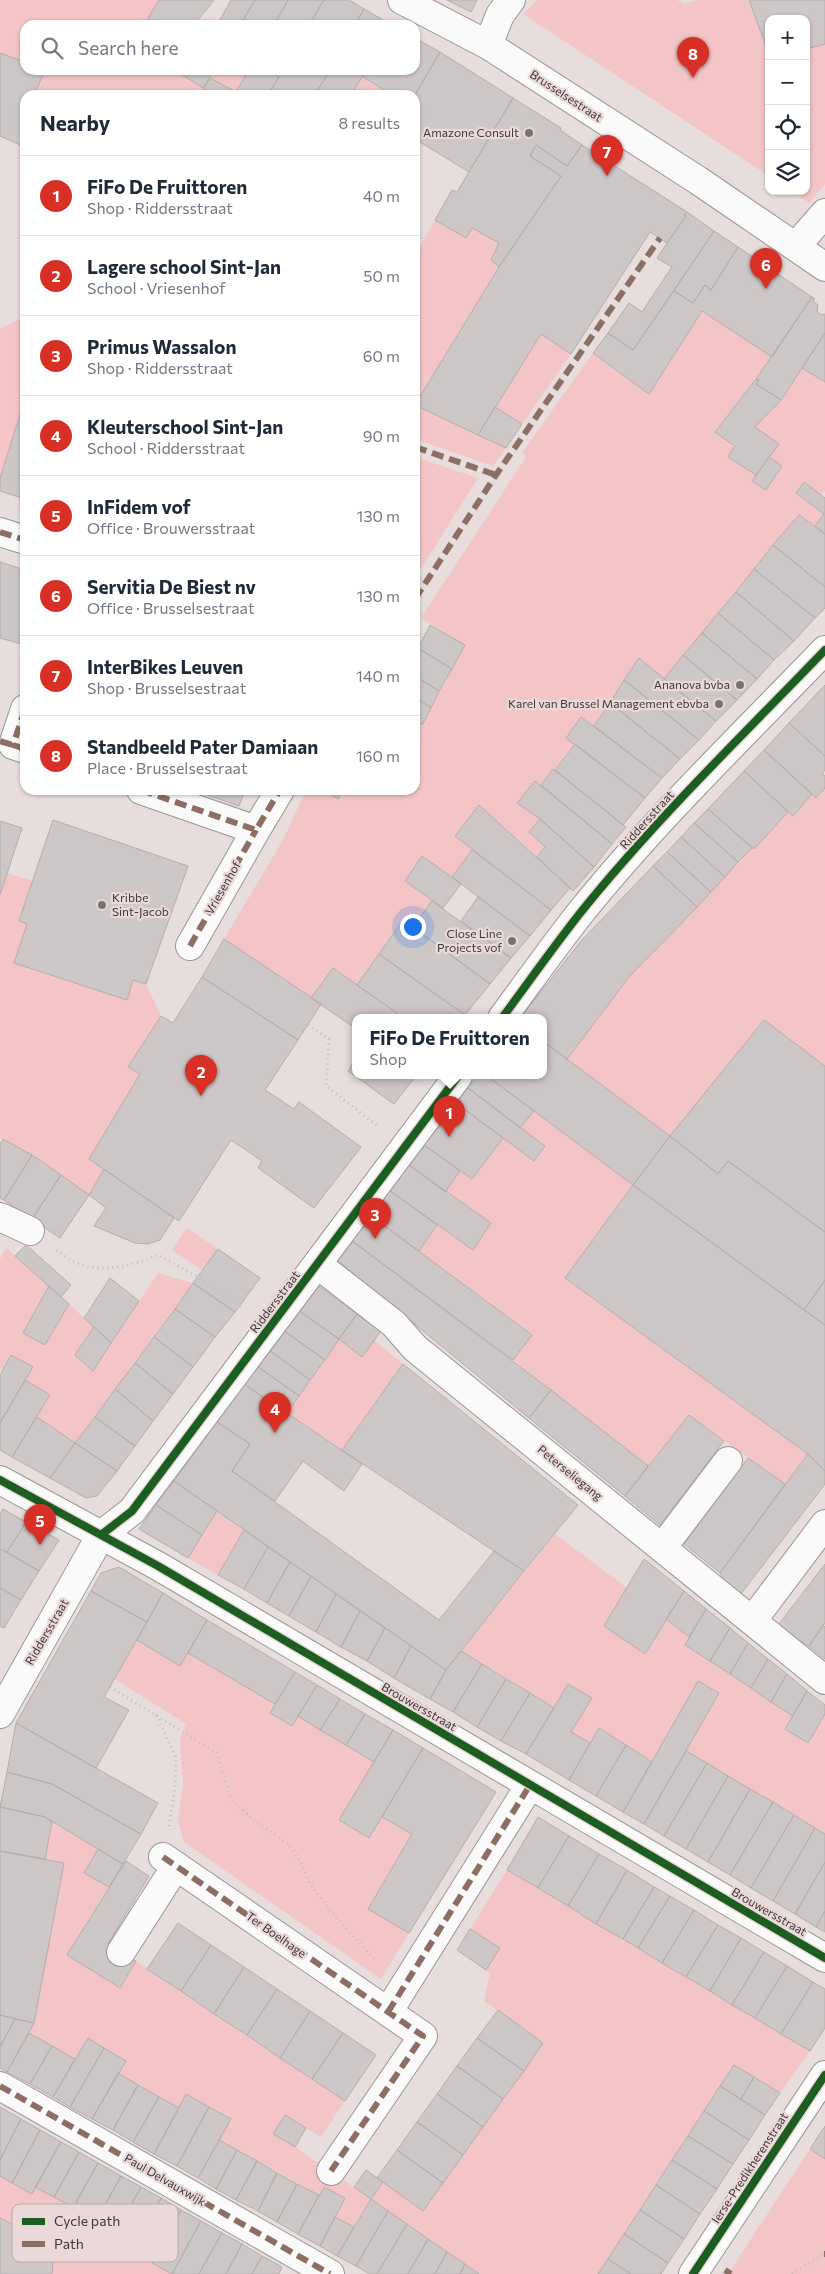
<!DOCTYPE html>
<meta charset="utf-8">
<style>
body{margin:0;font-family:Commissioner,sans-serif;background:#f6f6f7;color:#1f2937}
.controls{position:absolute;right:15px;top:15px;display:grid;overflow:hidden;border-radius:10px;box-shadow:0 1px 4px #0004}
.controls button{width:45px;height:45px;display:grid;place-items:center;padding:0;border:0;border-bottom:1px solid #e0e1e3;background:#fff;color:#1f2937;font:25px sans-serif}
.you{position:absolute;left:412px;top:926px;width:18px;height:18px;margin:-12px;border:4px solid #fff;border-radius:50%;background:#1a73e8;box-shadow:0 0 0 8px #1a73e833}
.badge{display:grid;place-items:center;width:32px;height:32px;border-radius:50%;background:#d93025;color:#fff;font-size:16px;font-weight:700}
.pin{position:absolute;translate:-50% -41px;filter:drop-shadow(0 1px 2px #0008)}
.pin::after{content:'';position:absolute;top:26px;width:18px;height:15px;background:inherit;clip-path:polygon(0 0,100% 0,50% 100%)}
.popup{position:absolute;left:352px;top:1014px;width:195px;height:65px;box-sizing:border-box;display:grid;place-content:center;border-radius:10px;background:#fff;filter:drop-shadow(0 1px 4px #0005);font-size:16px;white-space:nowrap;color:#747a83}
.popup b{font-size:19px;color:#1f2937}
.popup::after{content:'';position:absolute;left:50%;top:100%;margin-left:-10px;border:10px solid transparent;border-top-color:#fff}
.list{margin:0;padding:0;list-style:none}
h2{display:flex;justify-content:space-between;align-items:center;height:65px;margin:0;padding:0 20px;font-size:21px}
h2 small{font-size:16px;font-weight:400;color:#747a83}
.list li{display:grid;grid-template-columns:32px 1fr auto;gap:15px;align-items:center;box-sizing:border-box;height:80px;padding:0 20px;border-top:1px solid #e0e1e3}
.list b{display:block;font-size:19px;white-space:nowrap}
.list p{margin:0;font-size:16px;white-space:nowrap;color:#747a83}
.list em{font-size:16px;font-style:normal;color:#747a83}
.icon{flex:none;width:28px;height:28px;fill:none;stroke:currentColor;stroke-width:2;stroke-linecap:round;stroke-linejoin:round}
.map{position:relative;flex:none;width:825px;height:2274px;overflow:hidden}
.search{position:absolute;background:#fff;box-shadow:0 1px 4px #0004;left:20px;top:20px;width:400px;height:55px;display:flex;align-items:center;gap:12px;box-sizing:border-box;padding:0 18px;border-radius:15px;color:#747a83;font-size:19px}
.panel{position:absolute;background:#fff;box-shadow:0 1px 4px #0004;left:20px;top:90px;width:400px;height:705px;border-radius:15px}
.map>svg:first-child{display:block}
.green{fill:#f3c5c6}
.building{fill:#cec7c7;stroke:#b4adad}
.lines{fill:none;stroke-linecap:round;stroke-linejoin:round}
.minor-casing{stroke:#9b9494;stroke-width:30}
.path{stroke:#c1bebe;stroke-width:3;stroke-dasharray:1 4;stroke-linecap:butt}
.minor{stroke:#fbfafa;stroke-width:28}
.quiet{stroke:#8d6e63;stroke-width:6;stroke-dasharray:12 6;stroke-linecap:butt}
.cycleway-casing{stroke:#ebd9d9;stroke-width:11}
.cycleway{stroke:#1b5e20;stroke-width:8}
.poi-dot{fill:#7a7272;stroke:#ebd9d9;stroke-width:2}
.labels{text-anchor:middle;stroke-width:4.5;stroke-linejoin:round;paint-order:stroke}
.street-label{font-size:12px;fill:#3f3838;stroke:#ebd9d9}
.poi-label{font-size:12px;fill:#3f3838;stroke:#ebd9d9;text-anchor:end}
.key{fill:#ebd9d9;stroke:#b7a9a9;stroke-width:1}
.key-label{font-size:14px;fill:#3f3838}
</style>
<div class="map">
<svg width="825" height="2274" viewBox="0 0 825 2274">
<rect width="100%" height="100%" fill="#e7dddd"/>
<path class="green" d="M0 0H159L144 25H25V62L0 53Z
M537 0H677L685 4 698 0H749L769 54V176L523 14Z
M825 44V184L809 203 792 191H806V49Z
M45 70H173L203 88 200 95H34Z
M214 70H249L236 92 241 95H235L236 92 210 78Z
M362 76 384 90 382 95H351Z
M435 220 466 237 472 228 499 243 491 260 499 267 415 405 506 448 493 466 415 439V255Z
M702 311 772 357 715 432 735 446 729 457 756 475 753 481 766 490 782 466 769 457 755 427 781 400 802 368 825 382V491L821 495 824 514 815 526 799 515 664 679 639 658 594 726 581 717 566 738 575 744 541 785 535 781 518 803 540 819 529 832 545 847 537 857 479 805 455 836 472 850 452 877 422 857 405 881 432 901 413 927 403 920 357 985 333 968 311 998 224 939 283 840 306 790H325L338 799 343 790H415V737L465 645 421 618 526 457 522 453 593 353 649 393Z
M25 316V399L0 478V329Z
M541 334 571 354 522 424 495 407Z
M415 457 478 478 415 578Z
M825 788V1066L764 1020 670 1136 567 1059 629 977 752 848H754L788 812 793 815 812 794 816 798Z
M7 873 33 881 20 921 27 924 14 963 126 1000 133 980 146 984 161 1016 128 1067 140 1074 89 1159 104 1169 89 1195 32 1155 0 1138V895Z
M534 1111 633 1185 565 1278 808 1454 785 1484 689 1415 648 1466 513 1360 532 1335 419 1251 437 1225 473 1249 491 1223 445 1192 460 1171 472 1179 503 1138 535 1161 545 1146 520 1128Z
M187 1228 218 1249 202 1270 172 1250Z
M6 1248 49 1286 23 1333 45 1345 69 1304 94 1327 75 1355 93 1371 158 1273 193 1283 75 1443 37 1417 50 1395 25 1380 32 1367 11 1355 3 1370 0 1368V1259Z
M339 1339 362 1357 374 1340 403 1364 342 1450 286 1414Z
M217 1511 244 1530 218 1575 188 1558Z
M555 1534 627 1588 604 1626 645 1653 666 1619 689 1637 685 1645 793 1716 785 1729 808 1743 825 1714V1834L686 1751 719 1693 652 1762 599 1728 590 1743 571 1732 591 1698 569 1684 554 1708 461 1651Z
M137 1640 180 1666 188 1653 275 1704 270 1713 291 1726 298 1716 374 1762 340 1820 369 1838 382 1817 412 1834 368 1908 409 1933 381 1979 184 1842 178 1821 183 1784 180 1740 186 1724 115 1679Z
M52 1822 98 1849 84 1873 109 1887 67 1955 120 1988 136 1961 345 2101 321 2137 306 2128 295 2147 371 2199 383 2182 423 2211 543 2043 484 2001 490 1973 457 1950 507 1870 810 2051 780 2093 734 2065 598 2274H479L371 2199 354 2227 335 2217 345 2198 324 2187 319 2195 219 2140 231 2119 179 2108 138 2085 118 2073 88 2038 75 2059 29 2033 34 2023 64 1863 45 1859Z
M810 2149 825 2159V2274H728Z
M0 2176 32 2193 35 2187 73 2207 67 2220 90 2233 96 2222 157 2254 152 2263 172 2274H52L54 2246 0 2218Z"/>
<path class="building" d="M159 0H214L194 25H144Z
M231 0H255L240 25H217Z
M255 0H288L274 25H243L241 24Z
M288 0H324L309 25H274Z
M324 0H349L364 9 355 25H309Z
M447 0H477L471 12Z
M749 0H825V44L806 49V19H769V54Z
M364 9 392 25H355Z
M415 38 440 52 415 95H382L384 90 362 76 366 70H415Z
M440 52 513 98 469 172 415 139V95Z
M0 53 25 62V70H45L34 95H25V147L0 136Z
M183 70H214L203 88 181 74Z
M249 70H267L279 77 268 95H241L236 92Z
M283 70H330L317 91 324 95H268Z
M330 70H366L351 95H324L317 91Z
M210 78 236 92 235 95H200Z
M513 98 561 128 560 130 582 145 567 166 536 145 530 156 561 176 499 267 491 260 499 243 472 228 466 238 435 220 452 190 457 192Z
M536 145 567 166 582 145 687 212 684 215 686 216 667 243 650 232 571 354 541 334 478 435 415 405 499 267 561 176 530 156Z
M687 212 714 231 633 350 608 333 629 303 642 312 672 267 657 258 686 216 684 215Z
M714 231 738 247 711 290 705 285 693 303 674 291Z
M738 247 812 297 772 357 702 311 649 394 593 353 608 333 633 350 674 291 693 303 705 285 711 290Z
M812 297 815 299 813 301 818 305 817 312 822 315 825 314V333L781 400 756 384 759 380 756 379Z
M825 333V382L802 368Z
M756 379 759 380 756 384 781 400 755 427 779 444 756 475 728 457 735 446 715 432Z
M25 399V499L0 491V478Z
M495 407 522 424 506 448 478 435Z
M769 457 782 466 766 490 752 481Z
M804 482 825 498V534L815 526 824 514 796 493Z
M799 515 825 534V587L773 545Z
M773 545 825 587V608L815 618 754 569Z
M0 562 25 570V645L0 638Z
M754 569 815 618 794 641 736 592Z
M736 592 794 641 774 660 718 613Z
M718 613 774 660 757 679 702 633Z
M430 625 465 645 452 669 418 648Z
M702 633 757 679 737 700 683 655Z
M418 648 452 669 439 691 415 676V654Z
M683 655 737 700 716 721 664 679Z
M639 658 716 721 699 740 624 680Z
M415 676 439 691 431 708 415 697Z
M624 680 699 740 680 759 610 703Z
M825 685V756L789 723Z
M415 697 431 708 422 725 415 720Z
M610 703 680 759 662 778 594 726Z
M581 717 662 778 645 798 566 738Z
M789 723 825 756V770L822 774 825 776V788L816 798 764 750Z
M575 744 645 798 623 825 555 770Z
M764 750 812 794 793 816 744 771Z
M553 769 626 827 612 844 541 785Z
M744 771 788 812 754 849 708 809Z
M535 781 612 844 594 867 540 819 517 803Z
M193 790H245L239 806Z
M325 790H343L338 799Z
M479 805 570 888 551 910 455 836Z
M708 809 752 848 738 862 694 823Z
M540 819 594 867 573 891 537 857 545 847 529 832Z
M53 820 188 866 146 984 133 980 127 1000 14 963 27 924 19 921Z
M0 821 22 828 0 895Z
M694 823 738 862 725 877 681 837Z
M681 837 725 877 711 892 667 852Z
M472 850 551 910 530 936 452 877Z
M667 852 711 892 697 907 653 866Z
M422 856 461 884 443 908 405 881Z
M653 866 697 907 629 977 567 1059 543 1041V1018H520L582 940Z
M478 897 530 936 511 958 461 921Z
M432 901 511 958 490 984 413 927Z
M403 920 490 984 465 1015 379 954Z
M224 939 321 1004 298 1040 202 977Z
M379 954 465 1015 462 1018H404L357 985Z
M333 968 357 985 404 1018H355V1028L311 998Z
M202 977 298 1040 265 1090 294 1109 299 1102 361 1147 314 1208 258 1168 262 1161 231 1140 179 1221 89 1159 140 1074 128 1067 161 1016 173 1023Z
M764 1020 825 1066V1232L728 1161 718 1174 670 1136Z
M543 1041 670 1136 633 1185 487 1076H543Z
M355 1060V1076H416L394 1104 348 1071Z
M477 1076H487L534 1111 520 1128 468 1088Z
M468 1088 545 1146 534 1161 456 1103Z
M456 1103 503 1138 472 1179 424 1145Z
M670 1136 718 1174 728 1161 825 1232V1280L804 1310 633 1185Z
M3 1139 32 1155 4 1200 0 1198V1145Z
M424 1145 460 1171 445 1192 409 1165Z
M32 1155 61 1175 32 1219 4 1200Z
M409 1165 491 1223 473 1250 389 1190Z
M104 1169 174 1218 160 1240 148 1244 135 1243 94 1226 106 1208 89 1195Z
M61 1175 89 1195 60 1238 32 1219Z
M633 1185 825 1325V1471L808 1454 565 1278Z
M389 1190 437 1225 419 1251 371 1216Z
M371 1216 532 1335 513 1360 352 1241Z
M352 1241 551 1390 529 1418 338 1261Z
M26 1245 71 1285 61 1297 15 1256Z
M218 1249 260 1278 235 1312 193 1283Z
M110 1278 139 1301 111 1343 84 1318Z
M825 1280V1325L804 1310Z
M193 1283 235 1312 215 1337 175 1309Z
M316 1284 357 1314 339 1339 298 1310Z
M49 1286 69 1304 45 1345 23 1333Z
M175 1309 215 1337 193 1367 154 1337Z
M298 1310 339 1339 325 1360 283 1330Z
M357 1314 381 1331 362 1357 339 1339Z
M94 1327 111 1343 93 1371 75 1355Z
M283 1330 325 1360 310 1380 269 1350Z
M154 1337 193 1367 173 1394 135 1363Z
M269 1350 310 1380 299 1396 257 1366Z
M11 1355 33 1367 0 1423V1375Z
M135 1363 173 1394 153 1421 115 1389Z
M403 1364 578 1505 524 1571 342 1450Z
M257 1366 299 1396 286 1414 244 1384Z
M25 1380 50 1395 12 1457 0 1450V1423Z
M244 1384 362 1464 344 1491 303 1461 275 1501 232 1471 250 1444 217 1422Z
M115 1389 153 1421 135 1446 95 1417Z
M551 1390 648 1466 625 1496 529 1418Z
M689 1415 724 1441 660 1525 625 1496Z
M37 1417 75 1443 50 1478 12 1457Z
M95 1417 135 1446 117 1471 75 1443Z
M217 1422 250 1444 232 1471 439 1620 494 1551 524 1571 446 1670 174 1481Z
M75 1443 117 1471 97 1496 86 1498 50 1478Z
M808 1454 825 1471V1484L737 1599 720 1573Z
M748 1458 785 1484 720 1573 684 1544Z
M174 1481 217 1511 202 1535 156 1505Z
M156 1505 202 1535 188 1558 139 1529Z
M3 1509 26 1522 7 1552 0 1549V1514Z
M26 1522 59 1540 39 1571 7 1552Z
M244 1530 268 1547 244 1589 218 1575Z
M268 1547 290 1562 267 1603 244 1589Z
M0 1549 39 1571 21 1600 0 1588Z
M644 1559 684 1591 645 1654 604 1626Z
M290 1562 311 1576 289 1616 267 1603Z
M825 1564V1623L809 1646 776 1628Z
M119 1567 163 1593 147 1622 91 1591 101 1573Z
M311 1576 336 1594 316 1632 289 1616Z
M0 1588 21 1600 4 1628 0 1626Z
M91 1591 147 1622 104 1697 129 1710 96 1768 16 1723Z
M684 1591 706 1609 689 1637 666 1619Z
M163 1593 207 1620 180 1666 137 1640Z
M336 1594 360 1611 341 1647 316 1632Z
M706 1609 730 1628 710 1661 685 1645Z
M360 1611 385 1628 367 1661 341 1647Z
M207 1620 295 1672 275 1704 188 1653Z
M823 1625 825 1627V1659L809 1646Z
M385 1628 411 1646 394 1678 367 1661Z
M730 1628 748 1643 730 1674 710 1661Z
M748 1643 768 1659 751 1688 730 1674Z
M411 1646 446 1670 430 1699 394 1678Z
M461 1651 482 1664 453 1712 430 1699 446 1670Z
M768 1659 787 1674 771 1702 751 1688Z
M482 1664 506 1679 477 1727 453 1712Z
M295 1672 317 1685 292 1726 270 1713Z
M787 1674 807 1691 793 1716 771 1702Z
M506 1679 530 1693 501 1741 477 1727Z
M698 1681 719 1693 644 1824 623 1812Z
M568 1684 592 1698 571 1732 590 1743 569 1780 526 1754Z
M317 1685 340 1699 320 1730 298 1716Z
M807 1691 825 1705V1714L808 1743 785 1729Z
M530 1693 554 1708 526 1754 501 1741Z
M340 1699 365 1714 346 1745 320 1730Z
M365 1714 393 1730 374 1762 346 1745Z
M16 1723 158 1803 141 1834 52 1784 7 1772Z
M599 1728 626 1745 596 1796 569 1780Z
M393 1730 423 1748 369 1838 339 1820Z
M626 1745 652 1762 623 1812 596 1796Z
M423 1748 496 1792 409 1933 368 1909 412 1834 382 1817Z
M686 1751 707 1763 664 1836 644 1824Z
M707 1763 728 1776 686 1849 664 1836Z
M7 1772 52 1784 141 1834 123 1864 45 1817 0 1807Z
M728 1776 750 1789 708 1862 686 1849Z
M750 1789 773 1802 730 1875 708 1862Z
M773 1802 794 1815 751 1888 730 1875Z
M0 1807 45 1817 52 1822 45 1859 0 1851Z
M794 1815 815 1828 773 1901 751 1888Z
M538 1817 569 1836 538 1888 507 1870Z
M815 1828 825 1834V1862L795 1914 773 1901Z
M569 1836 599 1854 568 1906 538 1888Z
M98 1849 123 1864 109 1887 84 1873Z
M0 1851 64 1863 34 2023 0 2015Z
M599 1854 627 1870 596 1924 568 1906Z
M126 1861 149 1876 108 1944 136 1961 120 1988 67 1955Z
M825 1862V1911L816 1927 795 1914Z
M627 1870 654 1887 623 1939 596 1924Z
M654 1887 670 1896 638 1948 623 1939Z
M670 1896 694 1910 662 1963 638 1948Z
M694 1910 718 1925 686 1977 662 1963Z
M825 1911V1932L816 1927Z
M178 1923 211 1945 181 1991 147 1969Z
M718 1925 741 1938 710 1991 686 1977Z
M470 1929 500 1948 486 1970 457 1950Z
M741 1938 764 1952 732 2005 710 1991Z
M211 1945 244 1967 214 2014 181 1991Z
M764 1952 787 1966 755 2018 732 2005Z
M787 1966 813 1982 781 2034 755 2018Z
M244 1967 277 1989 247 2035 214 2014Z
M813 1982 825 1989V2028L810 2051 781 2034Z
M277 1989 310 2011 280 2058 247 2035Z
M498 2010 543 2043 524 2071 477 2038Z
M310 2011 343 2033 312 2079 280 2058Z
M0 2015 15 2019 0 2047Z
M15 2019 34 2023 7 2072 0 2068V2047Z
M29 2033 52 2046 30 2084 7 2072Z
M343 2033 376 2055 345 2101 312 2079Z
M88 2038 104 2048 70 2107 53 2097Z
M477 2038 524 2071 503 2099 457 2066Z
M52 2046 75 2059 53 2097 30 2084Z
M104 2048 126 2061 92 2119 70 2107Z
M734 2065 754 2077 741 2099 720 2086Z
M457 2066 503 2099 483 2127 437 2094Z
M118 2073 138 2085 113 2130 92 2119Z
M754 2077 780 2093 765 2115 741 2099Z
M138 2085 159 2097 133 2142 113 2130Z
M720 2086 765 2115 749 2140 704 2111Z
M186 2094 209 2107 177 2166 154 2154Z
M437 2094 483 2127 463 2155 417 2122Z
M159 2097 179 2108 154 2154 133 2142Z
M0 2107 21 2119 0 2160Z
M209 2107 231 2119 198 2178 177 2166Z
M704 2111 749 2140 733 2164 688 2136Z
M285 2115 306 2128 295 2147 273 2134Z
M21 2119 40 2130 12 2183 0 2176V2160Z
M417 2122 463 2155 443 2183 397 2150Z
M825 2126V2159L810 2149Z
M40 2130 61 2142 32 2194 12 2183Z
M688 2136 733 2164 717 2189 672 2160Z
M219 2140 237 2150 216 2189 198 2178Z
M61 2142 79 2152 54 2197 35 2187Z
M237 2150 257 2161 236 2200 216 2189Z
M397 2150 443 2183 423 2211 377 2178Z
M79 2152 98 2163 73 2207 54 2197Z
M672 2160 717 2189 700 2214 656 2185Z
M257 2161 277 2173 258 2211 236 2200Z
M98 2163 121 2176 90 2233 67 2220Z
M366 2170 383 2182 371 2199 354 2187Z
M277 2173 297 2184 277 2222 258 2211Z
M121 2176 141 2187 116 2232 96 2222Z
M297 2184 319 2195 298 2234 277 2222Z
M656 2185 700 2214 684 2239 640 2210Z
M141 2187 161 2198 137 2244 116 2232Z
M324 2187 345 2198 320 2246 298 2234Z
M161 2198 181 2210 157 2254 137 2244Z
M371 2199 388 2211 356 2266 337 2256Z
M181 2210 201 2221 172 2274 152 2263Z
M640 2210 684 2239 668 2263 624 2234Z
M388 2211 407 2224 377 2274H370L356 2266Z
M335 2217 354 2227 337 2256 320 2246Z
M0 2218 54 2246 52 2274H0Z
M201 2221 222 2233 199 2274H172Z
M407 2224 428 2239 408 2274H377Z
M222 2233 242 2244 226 2274H199Z
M624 2234 668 2263 661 2274H631L608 2259Z
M428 2239 447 2252 435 2274H408Z
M242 2244 262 2256 252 2274H226Z
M447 2252 465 2264 460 2274H435Z
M262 2256 282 2267 279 2274H252Z
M608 2259 631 2274H598Z
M465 2264 479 2274H460Z"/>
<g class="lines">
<g class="minor-casing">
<path id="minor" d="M402 0 488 45 699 181 825 267
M488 45 500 15 511 0
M796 246 825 213
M0 532 25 540
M25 709 13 745 25 749
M141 790 256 830 280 790
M190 946 256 830
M502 1018C528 983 554 946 581 912 656 819 742 736 825 650
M0 1217 30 1231
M317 1264 394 1324 415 1348 825 1680
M0 1480 158 1566 825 1958
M662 1548 728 1461
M752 1621 825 1524
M0 1714 101 1535 132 1511 458 1076
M163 1857 423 2036 331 2171
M121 1952 176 1866
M388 2012 530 1785
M0 2086 330 2274
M693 2274 825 2075"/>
</g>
<path class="path" d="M308 1025 329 1039 326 1086 379 1127
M57 1250C63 1254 70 1261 77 1263 102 1274 134 1265 158 1255L198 1277 241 1307
M110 1687 217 1753 231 1799 251 1818 290 1846 302 1864 309 1882 329 1909 374 1959
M156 1715 176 1757 175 1787 169 1826
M792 2274 824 2254"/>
<use href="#minor" class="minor"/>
<path class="quiet" d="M415 447 496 475
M0 532 25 540
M415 599 496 475 660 238
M25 709 13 745 25 749
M0 741 13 745
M141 790 256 830 280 790
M190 946 256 830
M163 1857 423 2036 331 2171
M388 2012 530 1785
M0 2086 330 2274
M824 2254H825
M725 2270 731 2274"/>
<g class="cycleway-casing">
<path id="cycleway" d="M502 1018C528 983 554 946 581 912 656 819 742 736 825 650
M0 1480 158 1566 825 1958
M101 1535 132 1511 458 1076
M693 2274 825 2075"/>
</g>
<use href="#cycleway" class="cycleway"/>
</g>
<g class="poi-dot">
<circle cx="529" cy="133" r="5"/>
<circle cx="740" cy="685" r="5"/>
<circle cx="719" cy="704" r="5"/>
<circle cx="102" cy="905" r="5"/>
<circle cx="512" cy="941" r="5"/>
</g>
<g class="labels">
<g class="street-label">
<text transform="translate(566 96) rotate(33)" y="4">Brusselsestraat</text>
<text transform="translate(647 820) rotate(-48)" y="4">Riddersstraat</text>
<text transform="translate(223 888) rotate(-60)" y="4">Vriesenhof</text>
<text transform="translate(275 1302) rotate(-53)" y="4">Riddersstraat</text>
<text transform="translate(570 1473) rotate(39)" y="4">Peterseliegang</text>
<text transform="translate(47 1632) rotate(-60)" y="4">Riddersstraat</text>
<text transform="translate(419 1707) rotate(30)" y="4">Brouwersstraat</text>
<text transform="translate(769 1912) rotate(30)" y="4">Brouwersstraat</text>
<text transform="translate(276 1935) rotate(35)" y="4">Ter Boelhage</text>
<text transform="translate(750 2168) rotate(-57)" y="4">Ierse-Predikherenstraat</text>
<text transform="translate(165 2180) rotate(30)" y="4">Paul Delvauxwijk</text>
</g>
<g class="poi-label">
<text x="519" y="137">Amazone Consult</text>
<text x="730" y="689">Ananova bvba</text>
<text x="709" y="708">Karel van Brussel Management ebvba</text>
<text x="112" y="902" text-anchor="start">Kribbe<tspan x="112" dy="14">Sint-Jacob</tspan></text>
<text x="502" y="938">Close Line<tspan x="502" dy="14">Projects vof</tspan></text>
</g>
</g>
<rect x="12" y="2204" width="166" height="58" rx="8" class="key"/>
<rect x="22" y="2218" width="23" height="7" fill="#1b5e20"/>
<rect x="22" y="2241" width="23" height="6" fill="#8d6e63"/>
<g class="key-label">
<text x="54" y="2226">Cycle path</text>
<text x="54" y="2249">Path</text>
</g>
</svg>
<div class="controls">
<button>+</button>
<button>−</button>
<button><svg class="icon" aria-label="locate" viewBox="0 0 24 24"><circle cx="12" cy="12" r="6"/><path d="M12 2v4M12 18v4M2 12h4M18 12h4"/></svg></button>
<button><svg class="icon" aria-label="layers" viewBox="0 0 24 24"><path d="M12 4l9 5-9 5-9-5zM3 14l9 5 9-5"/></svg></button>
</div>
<div class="you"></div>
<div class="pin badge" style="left:449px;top:1137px">1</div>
<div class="popup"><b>FiFo De Fruittoren</b>Shop</div>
<div class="pin badge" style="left:201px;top:1096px">2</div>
<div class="pin badge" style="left:375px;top:1239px">3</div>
<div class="pin badge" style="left:275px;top:1433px">4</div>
<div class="pin badge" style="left:40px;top:1545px">5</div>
<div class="pin badge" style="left:766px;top:289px">6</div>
<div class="pin badge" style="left:607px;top:176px">7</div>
<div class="pin badge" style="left:693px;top:78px">8</div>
<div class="search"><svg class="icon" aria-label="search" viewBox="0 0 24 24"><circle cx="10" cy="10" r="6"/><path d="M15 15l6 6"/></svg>Search here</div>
<section class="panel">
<h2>Nearby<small>8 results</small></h2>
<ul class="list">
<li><span class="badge">1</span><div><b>FiFo De Fruittoren</b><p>Shop · Riddersstraat</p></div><em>40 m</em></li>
<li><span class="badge">2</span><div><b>Lagere school Sint-Jan</b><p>School · Vriesenhof</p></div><em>50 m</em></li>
<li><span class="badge">3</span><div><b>Primus Wassalon</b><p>Shop · Riddersstraat</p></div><em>60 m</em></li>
<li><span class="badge">4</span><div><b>Kleuterschool Sint-Jan</b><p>School · Riddersstraat</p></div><em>90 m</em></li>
<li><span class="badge">5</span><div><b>InFidem vof</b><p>Office · Brouwersstraat</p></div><em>130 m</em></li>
<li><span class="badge">6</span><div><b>Servitia De Biest nv</b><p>Office · Brusselsestraat</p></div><em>130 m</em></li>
<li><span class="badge">7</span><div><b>InterBikes Leuven</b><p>Shop · Brusselsestraat</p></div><em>140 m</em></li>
<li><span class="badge">8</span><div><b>Standbeeld Pater Damiaan</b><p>Place · Brusselsestraat</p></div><em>160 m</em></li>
</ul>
</section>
</div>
